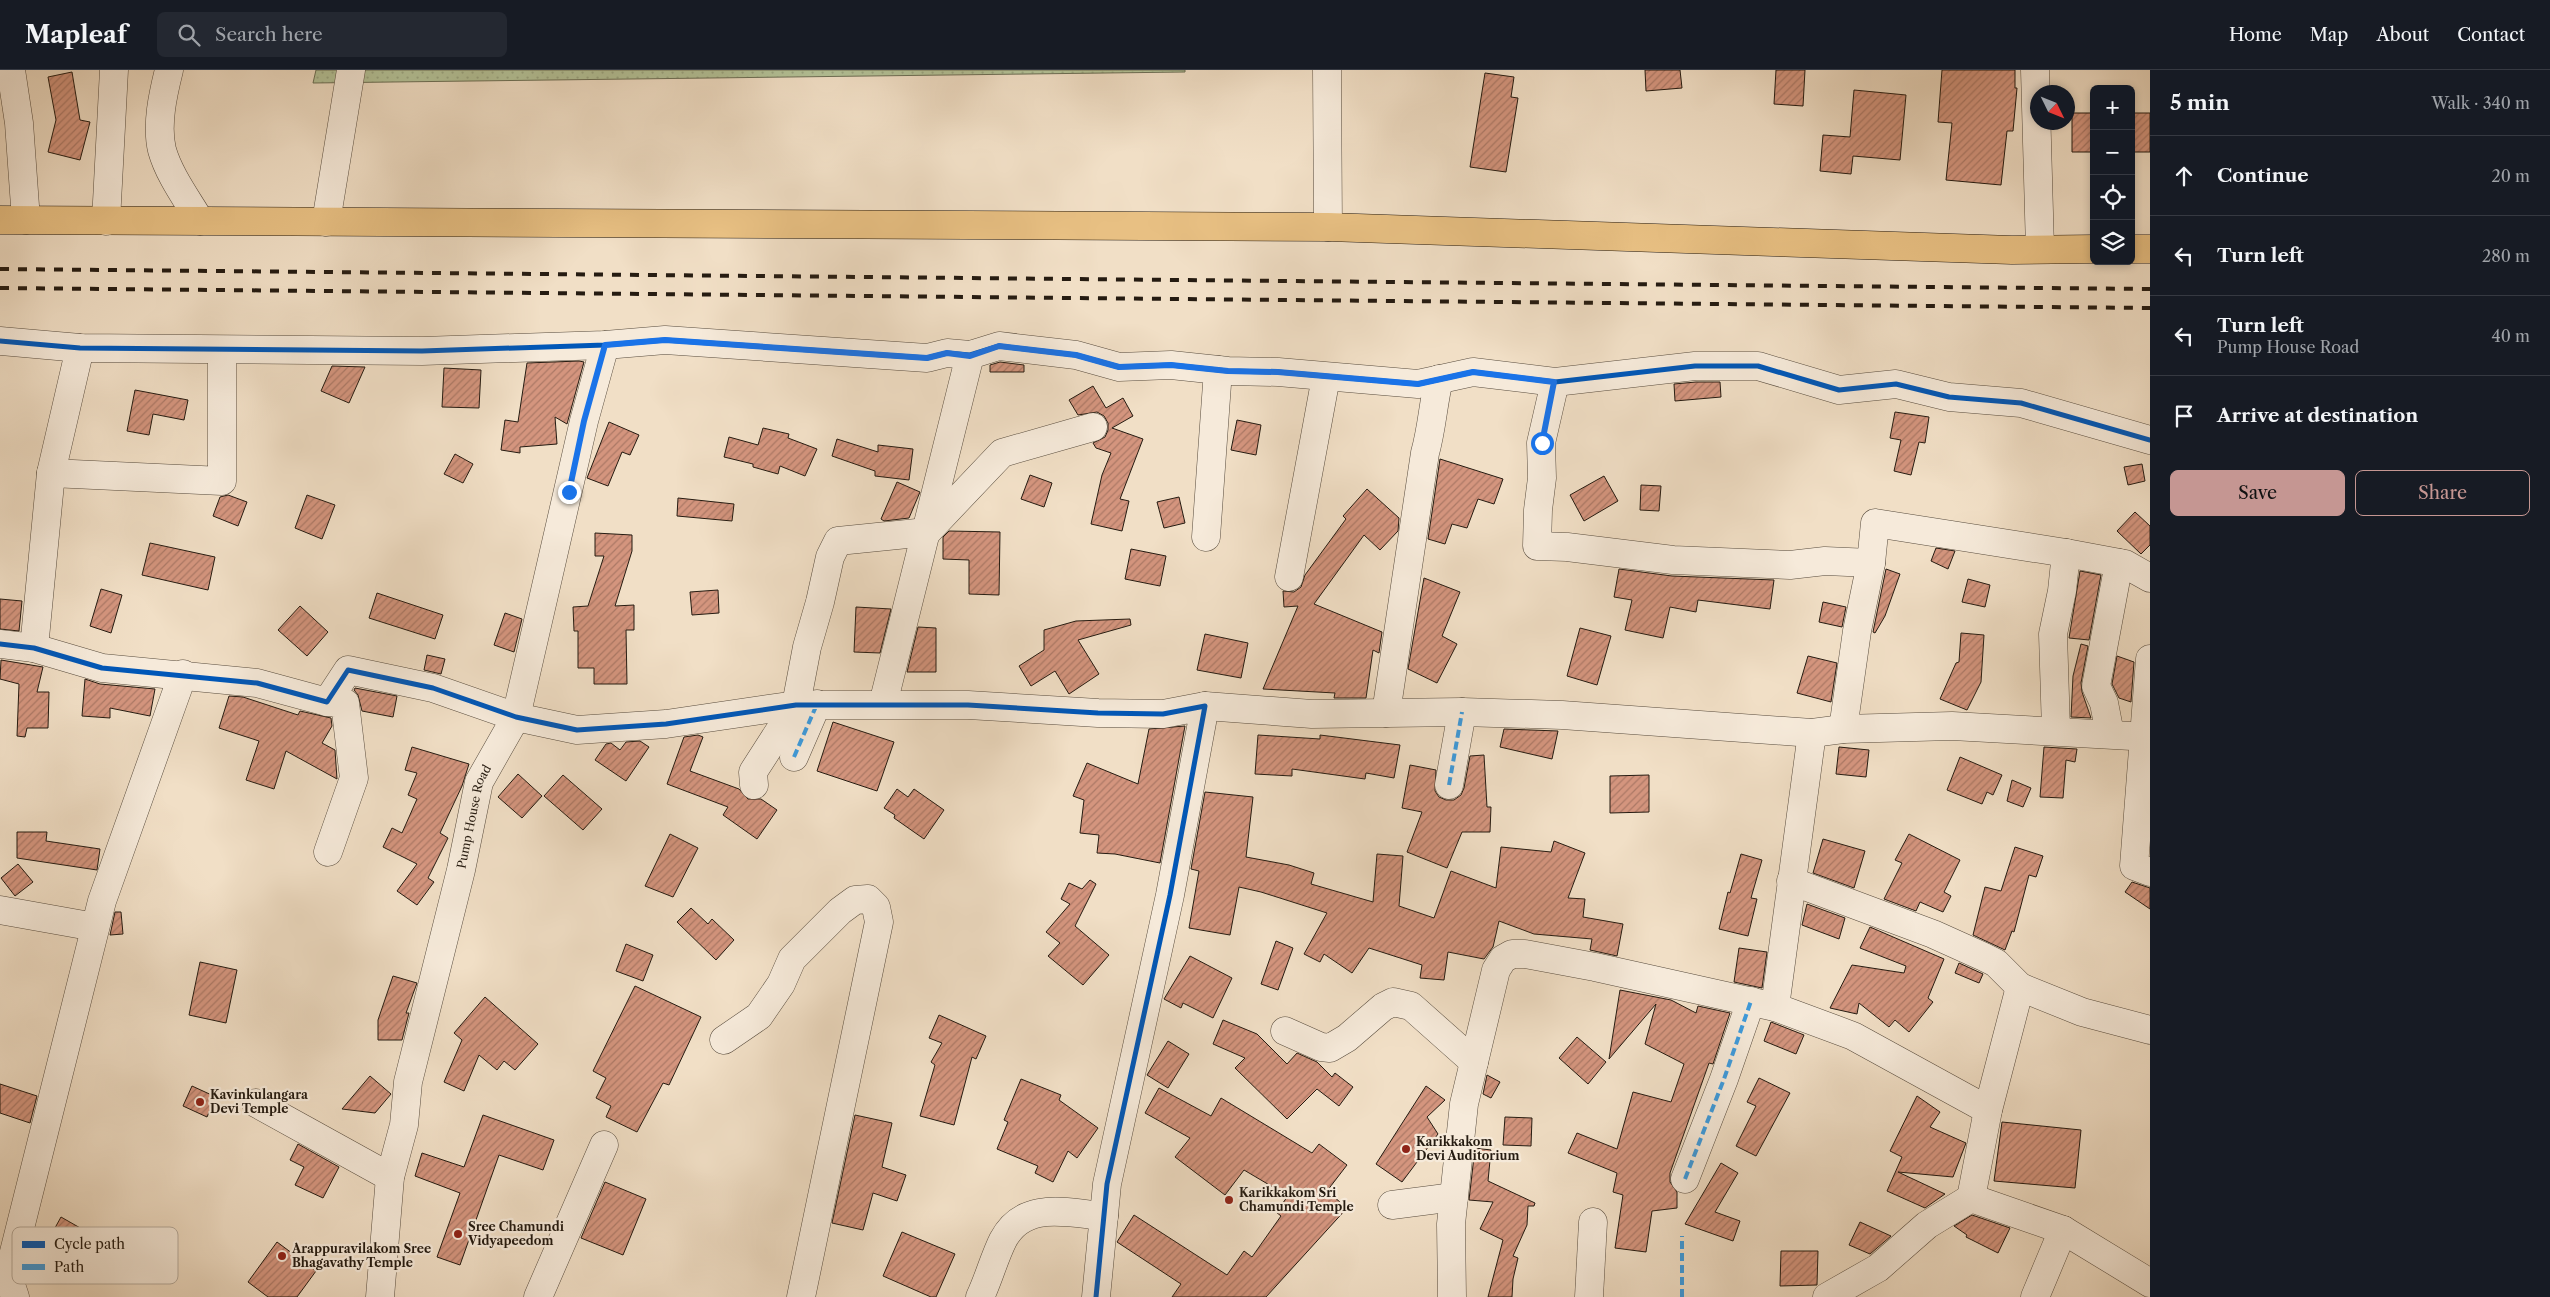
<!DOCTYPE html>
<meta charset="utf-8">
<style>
body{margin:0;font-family:"Libre Caslon Text",serif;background:#242831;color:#f1f3f6}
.controls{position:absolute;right:15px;top:15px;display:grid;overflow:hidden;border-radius:8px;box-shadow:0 2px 8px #0003}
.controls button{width:45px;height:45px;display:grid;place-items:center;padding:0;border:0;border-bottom:1px solid #363941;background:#171b24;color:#f1f3f6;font:25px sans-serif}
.compass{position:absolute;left:2030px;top:15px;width:45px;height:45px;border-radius:50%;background:#171b24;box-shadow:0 2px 8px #0003;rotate:133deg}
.stop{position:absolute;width:15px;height:15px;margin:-11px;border:4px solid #1a73e8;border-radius:50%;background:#fff}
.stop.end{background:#1a73e8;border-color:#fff;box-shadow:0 1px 5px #0008}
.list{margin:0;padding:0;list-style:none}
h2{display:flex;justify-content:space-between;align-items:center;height:65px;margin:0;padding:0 20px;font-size:21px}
h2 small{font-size:16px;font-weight:400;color:#9ea1a6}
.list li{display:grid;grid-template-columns:32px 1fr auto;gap:15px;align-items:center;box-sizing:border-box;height:80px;padding:0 20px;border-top:1px solid #363941}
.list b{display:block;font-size:19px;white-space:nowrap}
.list p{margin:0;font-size:16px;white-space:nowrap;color:#9ea1a6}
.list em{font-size:16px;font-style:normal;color:#9ea1a6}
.actions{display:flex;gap:10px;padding:15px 20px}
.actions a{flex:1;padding:11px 0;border:1px solid #c59692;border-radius:8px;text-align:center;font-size:18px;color:#c59692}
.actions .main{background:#c59692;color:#111}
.icon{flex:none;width:28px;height:28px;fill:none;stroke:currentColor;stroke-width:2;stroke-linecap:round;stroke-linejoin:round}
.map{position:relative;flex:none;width:2150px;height:1227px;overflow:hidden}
header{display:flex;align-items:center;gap:30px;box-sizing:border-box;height:70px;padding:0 25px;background:#171b24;border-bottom:1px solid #363941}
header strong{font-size:24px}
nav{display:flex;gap:28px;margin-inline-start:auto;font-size:18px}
.search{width:350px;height:45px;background:#242831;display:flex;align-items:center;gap:12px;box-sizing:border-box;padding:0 18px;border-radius:8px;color:#9ea1a6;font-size:19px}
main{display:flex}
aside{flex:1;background:#171b24}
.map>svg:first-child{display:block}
.grass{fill:url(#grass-dots);stroke:#6c6f55}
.building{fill:url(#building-hatch);stroke:#251b11}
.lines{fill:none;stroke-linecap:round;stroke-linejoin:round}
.minor-casing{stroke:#584c3e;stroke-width:29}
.major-casing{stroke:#251b11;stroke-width:29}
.minor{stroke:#f6eada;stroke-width:28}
.major{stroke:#e8c083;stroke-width:28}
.rail{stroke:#251b11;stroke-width:4;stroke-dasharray:9 9;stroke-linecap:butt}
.quiet{stroke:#3c9bde;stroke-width:4;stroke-dasharray:8 4;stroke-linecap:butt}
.cycleway-casing{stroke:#f6eada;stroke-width:8}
.cycleway{stroke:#0057b8;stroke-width:5}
.route{stroke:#1a73e8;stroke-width:6}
.poi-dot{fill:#8f2418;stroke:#f6eada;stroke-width:2}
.labels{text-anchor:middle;stroke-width:4.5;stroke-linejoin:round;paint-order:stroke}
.street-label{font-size:12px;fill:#251b11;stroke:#f6eada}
.poi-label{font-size:12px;font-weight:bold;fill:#251b11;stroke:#f6eada;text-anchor:start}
.key{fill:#f6eada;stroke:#b7ac9e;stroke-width:1}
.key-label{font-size:14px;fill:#251b11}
</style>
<header>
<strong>Mapleaf</strong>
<div class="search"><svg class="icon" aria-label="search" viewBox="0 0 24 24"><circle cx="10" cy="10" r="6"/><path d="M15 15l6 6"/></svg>Search here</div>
<nav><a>Home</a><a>Map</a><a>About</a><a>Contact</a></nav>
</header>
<main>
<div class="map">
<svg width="2150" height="1227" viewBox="0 0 2150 1227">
<defs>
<pattern id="grass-dots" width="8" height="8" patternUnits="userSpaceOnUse" patternTransform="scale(1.25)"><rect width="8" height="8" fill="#b4c399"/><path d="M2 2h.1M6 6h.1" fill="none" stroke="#9ba783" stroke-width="1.8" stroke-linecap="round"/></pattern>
<pattern id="building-hatch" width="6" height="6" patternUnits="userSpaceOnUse" patternTransform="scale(1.25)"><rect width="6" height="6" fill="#d4957e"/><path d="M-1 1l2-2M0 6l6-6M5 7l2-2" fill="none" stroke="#ac7966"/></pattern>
</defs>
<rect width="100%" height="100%" fill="#f1dfc6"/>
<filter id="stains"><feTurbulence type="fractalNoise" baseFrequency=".004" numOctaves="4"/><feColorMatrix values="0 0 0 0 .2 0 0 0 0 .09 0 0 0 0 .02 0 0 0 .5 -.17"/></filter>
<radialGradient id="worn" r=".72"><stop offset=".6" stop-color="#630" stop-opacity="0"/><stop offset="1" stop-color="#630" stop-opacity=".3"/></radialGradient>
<path class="grass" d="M316 0H1185V2L313 13Z"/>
<path class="building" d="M1645 0H1680L1682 18 1646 21Z
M1776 0H1805L1803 36 1774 34Z
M1942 0H2015V18H2017L2013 61H2007L2001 115 1946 110 1952 53 1938 52Z
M72 2 80 50 90 52 80 90 48 82 56 50 48 7Z
M1485 3 1514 7 1511 27 1518 28 1506 102 1470 97Z
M1854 20 1906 25 1900 90 1853 86 1851 104 1820 101 1823 65 1850 67Z
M2072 43H2094V82H2072Z
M2131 43H2150V82H2131Z
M579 291 584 292 567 354 555 347 557 374 520 377V383L501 380 505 350 518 352 527 293Z
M1000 292 1024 295V302H990V295Z
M332 296 365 297 349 333 321 321Z
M444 298 481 300 479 338 442 337Z
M1696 312H1720L1721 327 1675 331 1674 314Z
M1093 316 1106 338 1123 328 1133 346 1112 358 1143 369 1120 429 1129 431 1122 461 1091 454 1102 405 1111 383 1096 378 1093 373 1105 367 1108 360V353L1104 346 1097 342 1078 345 1069 330Z
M135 320 188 330 184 350 153 344 149 365 127 361Z
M1895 342 1929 347 1925 373 1919 372 1911 405 1894 401 1901 370 1890 368Z
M1237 350 1261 355 1256 385 1231 380Z
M609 352 639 365 630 385 622 382 608 416 587 408Z
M763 358 789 364 788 368 817 379 805 406 780 396 778 404 753 397V394L724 387 729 367 758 375Z
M837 369 878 382V375L913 379 909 410 875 406V401L832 386Z
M455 384 473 394 463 413 444 404Z
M1440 389 1503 409 1494 434 1478 429 1467 458 1452 454 1445 474 1428 469Z
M2142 394 2145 411 2128 415 2124 397Z
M1030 405 1052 413 1044 437 1021 429Z
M1604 406 1618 431 1584 451 1570 425Z
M897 412 920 422 909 448 884 451 881 449Z
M1641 415 1661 416 1659 441 1640 440Z
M1367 419 1399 448 1398 461 1380 480 1364 465 1314 534 1382 562 1379 583 1373 580 1366 628H1334L1335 623 1263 619 1298 536 1284 537 1283 521 1294 522 1301 517 1305 505 1346 449 1343 446Z
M228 425 247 432 238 456 213 446 220 427Z
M307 425 335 435 322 469 295 458Z
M1179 427 1185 453 1164 458 1157 432Z
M678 428 734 434 732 451 677 446Z
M2135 442 2150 456V475L2141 484 2117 461Z
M949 461 1000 462 999 525 969 524V490L943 489V467Z
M595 463 632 465V481L615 536 634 535V560H626L627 614H594V598H578V561H574L573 537 588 536 604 486H595Z
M150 473 215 487 208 520 142 505Z
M1936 478 1955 481 1948 499 1931 491Z
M1131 479 1166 486 1160 516 1125 509Z
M1619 499 1672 506 1774 510 1770 539 1698 530 1696 542 1670 537 1663 568 1625 560 1632 530 1614 527Z
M1886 499 1900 504 1885 546 1875 563 1873 562Z
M2080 501 2101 505 2089 570 2069 568Z
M1424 508 1460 522 1442 566 1457 574 1437 613 1408 599Z
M1968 509 1990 515 1985 537 1962 532Z
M101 519 122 525 111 563 90 556Z
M718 520 719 543 692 545 690 522Z
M377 523 443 545 435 569 369 548Z
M0 529 22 531 19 561 0 559Z
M1823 532 1846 537 1842 557 1819 552Z
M300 536 328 562 307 586 278 560Z
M856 537 891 539 880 583 854 582Z
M505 543 522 549 514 582 494 575Z
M1130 549 1131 555 1078 570 1099 604 1069 624 1055 601 1031 616 1019 596 1044 580V560L1076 551Z
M918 557 936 558V602H907Z
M1580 558 1611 566 1597 615 1567 606Z
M1961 563 1984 565 1981 612 1967 640 1940 629 1956 593 1959 592Z
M1205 564 1248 573 1241 608 1197 600Z
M2081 574 2088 576 2081 613 2082 622 2091 648 2071 647 2073 606Z
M427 585 445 589 441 604 424 600Z
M1808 586 1837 593 1831 632 1797 623Z
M2117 586 2134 592 2131 632 2119 628 2112 614Z
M1 590 43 597 37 622H49L48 658H27L25 667 17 666 19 614 0 609Z
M85 609 100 614 155 619 150 646 110 638V648L82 646Z
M355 618 397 626 393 647 362 641 358 625 354 620Z
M229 626 243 627 298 645 300 641 331 648 332 656 322 673 335 680 337 709 286 681 274 719 246 710 259 671 219 658Z
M833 652 894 672 877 721 817 701Z
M1185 656 1160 793 1115 784 1097 783 1099 765 1080 763 1084 730 1073 726 1087 693 1138 714 1149 659Z
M1504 659 1558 661 1552 689 1500 677Z
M698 665 703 667 690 701 739 719 748 729H761L777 740 757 769 723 745 728 737 667 714 684 667Z
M1258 665 1320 669V665L1400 675 1394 708 1366 703 1365 709 1292 699V706L1255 704Z
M640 671 649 677 626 711 595 690 606 674 611 673 620 680 626 672Z
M412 677 469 694 462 716 440 763 448 768 428 808 434 812 417 835 397 821 417 794 383 777 392 758 402 763 417 729 408 725 417 703 405 700Z
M1839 677 1869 680 1866 707 1836 704Z
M2044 677 2077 679 2075 692 2066 690 2063 728 2040 727Z
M1484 685 1487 737H1491L1490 762H1462L1447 798 1407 782 1422 742 1402 738 1410 695 1436 700 1435 721 1439 727 1446 730H1454L1461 725 1464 718 1470 686Z
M1960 687 2002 705 1993 725 1987 722 1982 734 1947 720Z
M518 704 542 726 522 748 498 727Z
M563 705 602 739 583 760 544 726Z
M1649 705V742L1610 743V706Z
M2012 710 2031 718 2023 737 2007 731Z
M897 719 908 727 914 719 944 740 924 769 894 748 895 745 884 738Z
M1205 722 1253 727 1246 787 1289 795 1314 803 1311 814 1373 832 1377 784 1403 786 1399 836 1434 848 1451 801 1496 818 1501 777 1551 782 1554 771 1585 783 1568 828 1585 829 1583 847 1623 854 1617 886 1590 880 1592 869 1534 864 1499 851 1493 877 1484 889 1448 882 1444 910 1420 908 1422 895 1369 878 1352 903 1324 884 1320 892 1304 884 1327 843 1261 822 1239 817 1230 865 1189 858 1199 801 1191 799Z
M17 762H47L46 771 100 779 97 800 17 788Z
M670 764 698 778 673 827 645 816Z
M1909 764 1960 790 1944 822 1951 826 1943 842 1920 832 1916 841 1884 829 1902 793 1895 790Z
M1823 769 1865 781 1854 818 1813 803Z
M2015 777 2043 786 2036 807 2029 805 2014 862 2012 861 2005 880 1973 865 1985 817 2001 821Z
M1741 784 1762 790 1751 828 1757 829 1748 866 1719 859 1728 822 1730 823Z
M18 794 33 812 15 826 1 808Z
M1090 810 1096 814 1075 856 1109 885 1083 915 1048 886 1060 873 1046 862 1070 834 1061 829 1069 813 1082 819Z
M2132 812 2150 818V839L2125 822Z
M1807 834 1845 848 1839 869 1802 855Z
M691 838 708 854 712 849 734 870 716 890 677 852Z
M115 842H121L123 864 110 865Z
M1870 857 1944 889 1928 928 1933 932 1909 962 1895 950 1889 957 1859 933 1857 944 1830 938 1852 895 1904 903 1906 896 1860 878Z
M1276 871 1293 878 1278 920 1261 914Z
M626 874 653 885 643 911 616 901Z
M1739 878 1767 882 1762 918 1734 912Z
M1190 886 1232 908 1213 948 1183 933 1181 938 1164 929Z
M200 892 237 900 226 953 189 945Z
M1959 893 1983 904 1979 913 1955 903Z
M393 906 417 913 406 943H409L402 970H378V950Z
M635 916 701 947 669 1015 663 1013 637 1062 606 1047 611 1036 596 1028 606 1008 593 1001Z
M1620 920 1671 930 1696 943 1698 936 1730 943 1713 994 1709 993 1670 1103V1112L1677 1122V1138L1652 1141 1646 1182 1615 1178 1623 1125 1613 1122 1617 1103 1568 1083 1577 1063 1617 1079 1633 1022 1671 1032 1684 994 1645 974 1656 934 1609 989Z
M485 927 538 974 515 1000 504 991 497 1000 479 985 464 1021 444 1012 462 970 454 963Z
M939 945 986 966 976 989 972 987 954 1055 920 1046 935 995 931 992 942 973 929 968Z
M1223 950 1257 964 1287 994 1297 983 1317 992 1332 1007 1335 1003 1353 1017 1339 1036 1317 1019 1287 1049 1235 998 1245 988 1213 974Z
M1771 952 1804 965 1796 984 1764 971Z
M1577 967 1606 992 1588 1014 1559 988Z
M1168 971 1189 984 1168 1018 1147 1005Z
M1487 1005 1500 1012 1491 1028 1483 1024Z
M370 1006 391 1024 375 1043 342 1039Z
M1759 1008 1790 1023 1756 1086 1736 1076 1756 1036 1747 1032Z
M1021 1009 1061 1025 1059 1030 1098 1058 1077 1088 1068 1081 1053 1112 1035 1103 1038 1096 997 1079 1008 1052 1004 1050Z
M0 1014 37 1026 30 1053 0 1043Z
M192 1016 216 1027 207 1047 183 1036Z
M1426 1016 1445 1030 1427 1047 1438 1064 1402 1112 1376 1094Z
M1159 1018 1211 1046 1221 1028 1312 1083 1319 1074 1347 1095 1327 1121 1347 1138 1266 1227H1172L1181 1214 1117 1172 1134 1145 1227 1205 1244 1181 1252 1187 1281 1146 1276 1142 1288 1126 1244 1100 1225 1125 1175 1087 1190 1068 1145 1043Z
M1917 1026 1940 1042 1930 1057 1966 1073 1953 1107 1898 1102 1945 1124 1925 1138 1887 1121 1902 1087 1890 1081Z
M483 1045 554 1070 543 1100 499 1085 460 1195 437 1187 460 1123 415 1106 422 1083 464 1097Z
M855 1045 892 1053 882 1097 906 1105 897 1131 873 1123 863 1160 832 1153Z
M1505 1047 1532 1048 1531 1076 1503 1075Z
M2002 1052 2081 1060 2075 1118 1994 1111Z
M298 1074 339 1097 323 1128 295 1115 304 1097 290 1090Z
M1475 1078 1491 1080 1488 1111 1535 1133 1534 1136H1528L1527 1155 1513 1186 1518 1188 1513 1209 1512 1227H1488L1503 1170 1480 1159 1493 1132 1469 1130Z
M1721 1093 1738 1103 1715 1142 1740 1151 1733 1171 1685 1154Z
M605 1112 646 1129 623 1185 581 1168Z
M1972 1145 2010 1158 1998 1183 1966 1167 1967 1165 1954 1156Z
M61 1147 96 1167 80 1196 45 1176Z
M1860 1152 1891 1166 1870 1184 1849 1175Z
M902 1162 955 1184 936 1227H931L883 1206Z
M277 1172 316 1201 297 1227H268L248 1212Z
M1781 1181H1818L1817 1215 1780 1216Z"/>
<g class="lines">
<g class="minor-casing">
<g id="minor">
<path d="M11 0 19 53 26 150"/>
<path d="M169 0C163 24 156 55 162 80 169 105 187 129 200 151"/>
<path d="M1327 0 1328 157"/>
<path d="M2035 0 2040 179"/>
<path d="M106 151 114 0"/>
<path d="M326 152 351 0"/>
<path d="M0 271 80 278 422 281 605 275 665 270 927 288 947 283 970 285 999 276 1076 285 1119 297 1171 295 1228 301 1278 302 1418 314 1473 302 1555 312 1695 296H1758L1839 320 1896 314 1949 327 2021 333 2150 370"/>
<path d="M1555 312 1541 373 1542 408 1538 440 1537 476 1567 477 1673 490 1790 495 1825 491 1871 493"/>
<path d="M51 403 222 411V280"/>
<path d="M1206 467 1218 300"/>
<path d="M1289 507 1326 307"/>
<path d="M0 574 34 578 102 598 257 613 327 632 348 600 433 618 516 647 577 660 666 654 796 635H968L1098 643 1163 644 1205 636 1170 825 1107 1114 1096 1227"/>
<path d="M34 578 51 403 80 278"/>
<path d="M2150 589 2134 796 2150 802"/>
<path d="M327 632 345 633 354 708 328 782"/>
<path d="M883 634 970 285"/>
<path d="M1205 636 1312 644 1462 642 1562 645 1812 663 1843 659 1952 656 2150 667"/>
<path d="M1386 643 1425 383C1432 358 1433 334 1439 309"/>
<path d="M1843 659 1857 561 1871 493 1875 453 2066 483 2125 494 2150 508"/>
<path d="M2056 660 2053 564 2062 521 2066 483"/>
<path d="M2110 664 2104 633 2096 616 2119 493"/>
<path d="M794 687 817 634"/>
<path d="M754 715 753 702 796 635 807 577 820 532 830 487 838 471 927 462 1002 383 1093 357"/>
<path d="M1449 715 1462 642"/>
<path d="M1791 811 1933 864 1984 887 1996 893 2020 917"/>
<path d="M0 840 95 857"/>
<path d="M1775 937 1853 966 1988 1040"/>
<path d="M2150 960 2082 942 2020 917 1988 1040 1971 1128 2063 1160 2150 1213"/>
<path d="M1285 961 1321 977 1330 978 1347 968 1383 937 1393 932 1411 936 1474 992"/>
<path d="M724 970 759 946 781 914 792 889 840 841 855 830 868 829 876 837 879 852 801 1227"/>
<path d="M256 1033 390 1107"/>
<path d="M1685 1109 1724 1009 1751 931"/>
<path d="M1392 1135 1454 1127"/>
<path d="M15 1227 8 1206 102 831 183 604"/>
<path id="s1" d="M380 1227 390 1107 404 1055 408 1012 461 800 479 712 516 647 584 351 605 275"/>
<path d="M538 1227 604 1075"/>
<path d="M980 1227C989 1208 994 1188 1003 1170 1024 1130 1067 1143 1104 1146"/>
<path d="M1452 1227 1451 1154 1464 1034 1496 900 1503 889 1512 884H1525L1595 897 1775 937 1812 663"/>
<path d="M1589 1227 1593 1152"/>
<path d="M1827 1227 1878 1198 1927 1155 1971 1128"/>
<path d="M2035 1227 2063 1160"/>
</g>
</g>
<g class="major-casing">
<path id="major" d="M0 150 1328 157 2012 180 2094 179
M2131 179H2150"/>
</g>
<use href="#minor" class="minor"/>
<use href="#major" class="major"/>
<path class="rail" d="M0 199 2150 219
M0 218 2150 238"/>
<path class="quiet" d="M794 687 817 634
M1449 715 1462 642
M1685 1109 1724 1009 1751 931
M1682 1227V1166"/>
<g class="cycleway-casing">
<path id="cycleway" d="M0 271 80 278 422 281 605 275 665 270 927 288 947 283 970 285 999 276 1076 285 1119 297 1171 295 1228 301 1278 302 1418 314 1473 302 1555 312 1695 296H1758L1839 320 1896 314 1949 327 2021 333 2150 370
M0 574 34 578 102 598 257 613 327 632 348 600 433 618 516 647 577 660 666 654 796 635H968L1098 643 1163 644 1205 636 1170 825 1107 1114 1096 1227"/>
</g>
<use href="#cycleway" class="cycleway"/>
</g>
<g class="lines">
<path class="route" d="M569 422 584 351 605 275 665 270 927 288 947 283 970 286 999 276 1076 285 1119 297 1171 295 1228 301 1278 302 1418 314 1473 302 1554 312 1542 373"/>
</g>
<g class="poi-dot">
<circle cx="200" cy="1032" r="5"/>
<circle cx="1406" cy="1079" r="5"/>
<circle cx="1229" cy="1130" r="5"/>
<circle cx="458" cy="1164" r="5"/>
<circle cx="282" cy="1186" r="5"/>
</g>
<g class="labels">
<g class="street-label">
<text dy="4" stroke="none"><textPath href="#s1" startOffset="491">Pump House Road</textPath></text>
</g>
<g class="poi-label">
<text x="210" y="1029">Kavinkulangara<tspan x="210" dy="14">Devi Temple</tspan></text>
<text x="1416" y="1076">Karikkakom<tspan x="1416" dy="14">Devi Auditorium</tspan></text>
<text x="1239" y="1127">Karikkakom Sri<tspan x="1239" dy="14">Chamundi Temple</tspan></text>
<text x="468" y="1161">Sree Chamundi<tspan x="468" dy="14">Vidyapeedom</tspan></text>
<text x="292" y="1183">Arappuravilakom Sree<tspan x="292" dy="14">Bhagavathy Temple</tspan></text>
</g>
</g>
<rect x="12" y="1157" width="166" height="57" rx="8" class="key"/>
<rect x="22" y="1171" width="23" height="7" fill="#0057b8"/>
<rect x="22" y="1194" width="23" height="6" fill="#3c9bde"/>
<g class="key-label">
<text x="54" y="1179">Cycle path</text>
<text x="54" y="1202">Path</text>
</g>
<rect width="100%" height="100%" filter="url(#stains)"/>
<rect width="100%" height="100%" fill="url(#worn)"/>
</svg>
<div class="controls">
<button>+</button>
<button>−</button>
<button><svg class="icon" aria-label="locate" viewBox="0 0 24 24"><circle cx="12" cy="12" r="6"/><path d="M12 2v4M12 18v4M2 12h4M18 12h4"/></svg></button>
<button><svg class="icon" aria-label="layers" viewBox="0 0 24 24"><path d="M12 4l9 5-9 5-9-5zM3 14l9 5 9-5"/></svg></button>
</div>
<svg class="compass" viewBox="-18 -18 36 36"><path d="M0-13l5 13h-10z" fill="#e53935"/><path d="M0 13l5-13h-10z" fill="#9ea1a6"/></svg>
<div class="stop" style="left:1542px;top:373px"></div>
<div class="stop end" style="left:569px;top:422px"></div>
</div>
<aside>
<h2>5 min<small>Walk · 340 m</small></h2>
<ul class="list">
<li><svg class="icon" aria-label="ahead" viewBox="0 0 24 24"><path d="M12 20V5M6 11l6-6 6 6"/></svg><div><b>Continue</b></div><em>20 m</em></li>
<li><svg class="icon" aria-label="left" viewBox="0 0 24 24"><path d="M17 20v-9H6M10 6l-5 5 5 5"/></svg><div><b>Turn left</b></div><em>280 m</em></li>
<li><svg class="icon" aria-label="left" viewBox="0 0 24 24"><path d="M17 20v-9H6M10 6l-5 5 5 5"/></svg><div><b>Turn left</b><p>Pump House Road</p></div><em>40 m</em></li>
<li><svg class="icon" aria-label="arrive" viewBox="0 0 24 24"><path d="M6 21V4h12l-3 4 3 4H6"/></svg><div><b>Arrive at destination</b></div></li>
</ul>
<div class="actions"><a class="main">Save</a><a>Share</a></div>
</aside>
</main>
